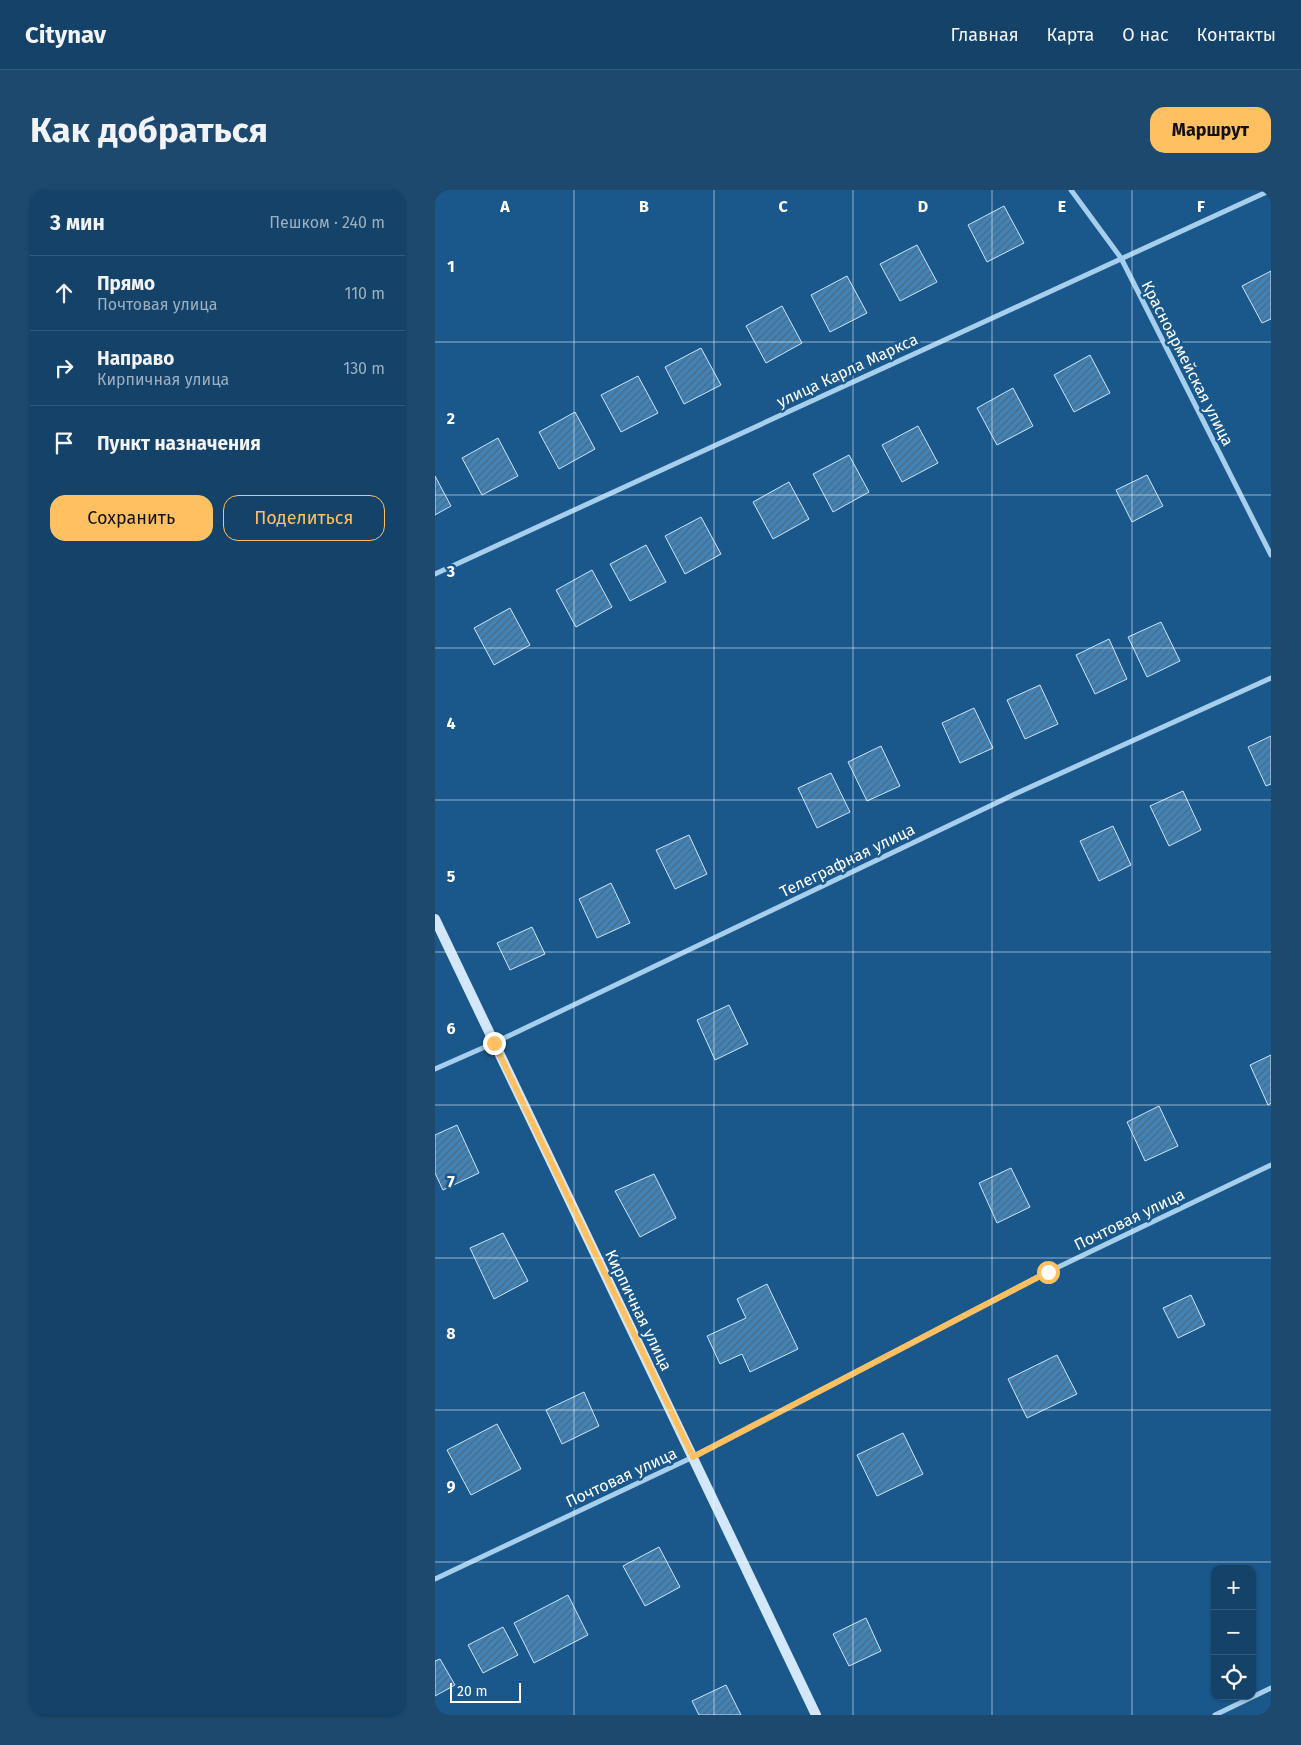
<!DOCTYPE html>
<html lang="ru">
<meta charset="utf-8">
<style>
body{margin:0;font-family:"Fira Sans",sans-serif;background:#1d496f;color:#f1f3f6}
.controls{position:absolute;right:15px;bottom:15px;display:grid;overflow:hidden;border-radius:10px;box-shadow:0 1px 4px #0004}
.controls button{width:45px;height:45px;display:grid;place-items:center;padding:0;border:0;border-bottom:1px solid #335b7d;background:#144269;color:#f1f3f6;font:25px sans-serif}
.scale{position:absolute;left:15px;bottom:12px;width:71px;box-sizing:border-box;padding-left:5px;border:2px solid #fff;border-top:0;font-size:14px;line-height:18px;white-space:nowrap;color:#fff;-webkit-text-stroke:4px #1a588c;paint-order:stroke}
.stop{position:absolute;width:15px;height:15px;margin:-11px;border:4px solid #ffc062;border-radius:50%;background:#fff}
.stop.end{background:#ffc062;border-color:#fff;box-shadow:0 1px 5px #0008}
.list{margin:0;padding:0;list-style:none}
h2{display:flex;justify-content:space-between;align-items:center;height:65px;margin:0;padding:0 20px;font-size:21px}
h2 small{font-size:16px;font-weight:400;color:#9db0c0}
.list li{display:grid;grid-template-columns:32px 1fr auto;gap:15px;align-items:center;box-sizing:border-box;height:75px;padding:0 20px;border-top:1px solid #335b7d}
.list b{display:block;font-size:19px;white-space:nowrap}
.list p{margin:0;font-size:16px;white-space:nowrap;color:#9db0c0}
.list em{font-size:16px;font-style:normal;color:#9db0c0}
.actions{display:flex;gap:10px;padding:15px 20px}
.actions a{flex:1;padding:11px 0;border:1px solid #ffc062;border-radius:15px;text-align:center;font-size:18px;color:#ffc062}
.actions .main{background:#ffc062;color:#111}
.icon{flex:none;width:28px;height:28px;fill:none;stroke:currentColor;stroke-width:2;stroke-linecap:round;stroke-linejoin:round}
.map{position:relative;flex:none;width:836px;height:1525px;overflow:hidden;border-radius:15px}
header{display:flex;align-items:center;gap:30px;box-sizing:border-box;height:70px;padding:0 25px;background:#144269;border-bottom:1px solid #335b7d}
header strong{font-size:24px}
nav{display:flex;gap:28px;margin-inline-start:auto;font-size:18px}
.intro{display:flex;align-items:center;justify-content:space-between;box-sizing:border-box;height:120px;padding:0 30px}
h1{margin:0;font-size:35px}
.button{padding:12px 22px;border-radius:15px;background:#ffc062;color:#111;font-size:18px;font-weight:700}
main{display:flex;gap:30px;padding:0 30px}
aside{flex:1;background:#144269;border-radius:15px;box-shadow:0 1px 4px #0004}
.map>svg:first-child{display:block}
.building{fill:url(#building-hatch);stroke:#cbe6fa}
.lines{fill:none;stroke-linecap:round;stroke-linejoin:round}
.street{stroke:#a6ceed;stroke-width:5}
.secondary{stroke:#d2e8fa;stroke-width:10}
.route{stroke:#ffc062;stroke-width:6}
.grid{fill:none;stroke:#fff;stroke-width:1;stroke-opacity:0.55}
.labels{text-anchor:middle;stroke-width:5;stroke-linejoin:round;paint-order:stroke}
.street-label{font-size:16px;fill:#fff;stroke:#1a588c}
.grid-label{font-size:16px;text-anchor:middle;font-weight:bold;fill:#fff;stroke:#1a588c;stroke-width:5;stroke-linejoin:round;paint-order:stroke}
</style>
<header>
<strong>Citynav</strong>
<nav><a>Главная</a><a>Карта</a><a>О нас</a><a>Контакты</a></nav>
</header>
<div class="intro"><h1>Как добраться</h1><a class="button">Маршрут</a></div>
<main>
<aside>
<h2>3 мин<small>Пешком · 240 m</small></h2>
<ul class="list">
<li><svg class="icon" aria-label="ahead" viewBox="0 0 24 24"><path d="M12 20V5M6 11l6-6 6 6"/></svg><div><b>Прямо</b><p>Почтовая улица</p></div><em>110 m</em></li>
<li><svg class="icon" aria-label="right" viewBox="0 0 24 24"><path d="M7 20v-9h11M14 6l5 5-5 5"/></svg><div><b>Направо</b><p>Кирпичная улица</p></div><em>130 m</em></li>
<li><svg class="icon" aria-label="arrive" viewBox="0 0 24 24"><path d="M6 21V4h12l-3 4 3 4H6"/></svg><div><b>Пункт назначения</b></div></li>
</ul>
<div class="actions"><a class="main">Сохранить</a><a>Поделиться</a></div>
</aside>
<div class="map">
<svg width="836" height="1525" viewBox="0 0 836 1525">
<defs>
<pattern id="building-hatch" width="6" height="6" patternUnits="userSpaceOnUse" patternTransform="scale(1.25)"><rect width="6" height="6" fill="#4382b4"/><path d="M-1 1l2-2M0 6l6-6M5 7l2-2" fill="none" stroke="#476a85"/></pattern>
</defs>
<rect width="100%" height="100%" fill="#1a588c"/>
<path class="building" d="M569 16 589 53 552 72 533 35Z
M482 55 502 92 465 111 445 74Z
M836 81V129L827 133 807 96Z
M412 86 432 123 395 142 376 105Z
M347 116 367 153 331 173 311 136Z
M266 158 286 195 249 214 230 177Z
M655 165 675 203 639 222 619 185Z
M203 186 223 223 186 242 166 205Z
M578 198 598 236 562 255 542 218Z
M140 222 160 259 124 279 104 242Z
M483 236 503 273 467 292 447 255Z
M63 248 83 286 47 305 27 268Z
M414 265 434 302 398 322 378 284Z
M712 285 728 316 697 332 681 300Z
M0 286 16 316 0 325Z
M354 292 374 329 338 349 318 312Z
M266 327 286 364 250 384 230 346Z
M211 355 231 392 195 411 175 374Z
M157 380 177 417 141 437 121 400Z
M75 418 95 455 59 475 39 438Z
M726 432 745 471 712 487 693 447Z
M674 449 692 489 660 504 641 465Z
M605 495 623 534 590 549 572 510Z
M539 518 558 558 525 573 507 533Z
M836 546V594L831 596 813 557Z
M446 556 465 596 432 611 413 572Z
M396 583 415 622 382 638 363 598Z
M748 601 766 640 734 656 715 616Z
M678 636 696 675 664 691 645 651Z
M254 645 272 684 240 699 221 660Z
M176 693 195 733 162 748 144 709Z
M97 737 110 764 75 780 62 753Z
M294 815 313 854 280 870 262 830Z
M836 865V913L833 915 815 875Z
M724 916 743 956 710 971 692 932Z
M22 935 44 983 8 1000 0 983V945Z
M576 978 595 1017 562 1033 544 993Z
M219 984 241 1028 205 1047 180 1001Z
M68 1043 93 1091 59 1109 35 1058Z
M332 1094 363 1159 315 1182 307 1164 285 1174 272 1146 311 1128 302 1109Z
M756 1105 770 1135 743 1148 728 1118Z
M622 1165 642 1204 592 1228 573 1189Z
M149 1202 164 1236 127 1254 111 1220Z
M62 1234 86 1279 36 1305 12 1260Z
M468 1243 488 1284 442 1306 422 1265Z
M224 1357 245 1397 210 1416 188 1376Z
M133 1405 153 1445 99 1473 79 1433Z
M431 1428 446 1461 414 1476 398 1444Z
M68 1437 83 1465 48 1483 33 1455Z
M5 1469 20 1495 0 1506V1471Z
M291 1495 306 1525H264L257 1511Z"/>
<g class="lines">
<path class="street" d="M636 0 686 68 836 365
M0 384 836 0
M0 879 59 853 580 604 836 488
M0 1389 258 1267 613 1082 836 975
M780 1525 836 1498"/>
<path class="secondary" d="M0 729 381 1525"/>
</g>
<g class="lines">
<path class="route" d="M59 853 258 1267 613 1082"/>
</g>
<path class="grid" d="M139 0V1525M279 0V1525M418 0V1525M557 0V1525M697 0V1525M0 152H836M0 305H836M0 458H836M0 610H836M0 762H836M0 915H836M0 1068H836M0 1220H836M0 1372H836"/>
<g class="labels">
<g class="street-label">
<text transform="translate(753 173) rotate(63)" y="6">Красноармейская улица</text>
<text transform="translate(412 180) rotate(-25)" y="6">улица Карла Маркса</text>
<text transform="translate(412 670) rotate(-26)" y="6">Телеграфная улица</text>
<text transform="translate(694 1029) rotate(-26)" y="6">Почтовая улица</text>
<text transform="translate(204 1120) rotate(64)" y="6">Кирпичная улица</text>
<text transform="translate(186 1287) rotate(-25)" y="6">Почтовая улица</text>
</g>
</g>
<g class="grid-label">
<text x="70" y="22">A</text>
<text x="209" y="22">B</text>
<text x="348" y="22">C</text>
<text x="488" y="22">D</text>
<text x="627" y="22">E</text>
<text x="766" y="22">F</text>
<text x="16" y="82">1</text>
<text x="16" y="234">2</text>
<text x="16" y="387">3</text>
<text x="16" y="539">4</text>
<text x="16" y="692">5</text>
<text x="16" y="844">6</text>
<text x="16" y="997">7</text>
<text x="16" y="1149">8</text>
<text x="16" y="1302">9</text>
</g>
</svg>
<div class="controls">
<button>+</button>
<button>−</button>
<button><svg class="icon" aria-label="locate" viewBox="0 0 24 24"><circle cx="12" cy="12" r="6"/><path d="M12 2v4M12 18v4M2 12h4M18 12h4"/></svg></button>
</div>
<div class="scale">20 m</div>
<div class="stop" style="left:613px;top:1082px"></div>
<div class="stop end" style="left:59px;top:853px"></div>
</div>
</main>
